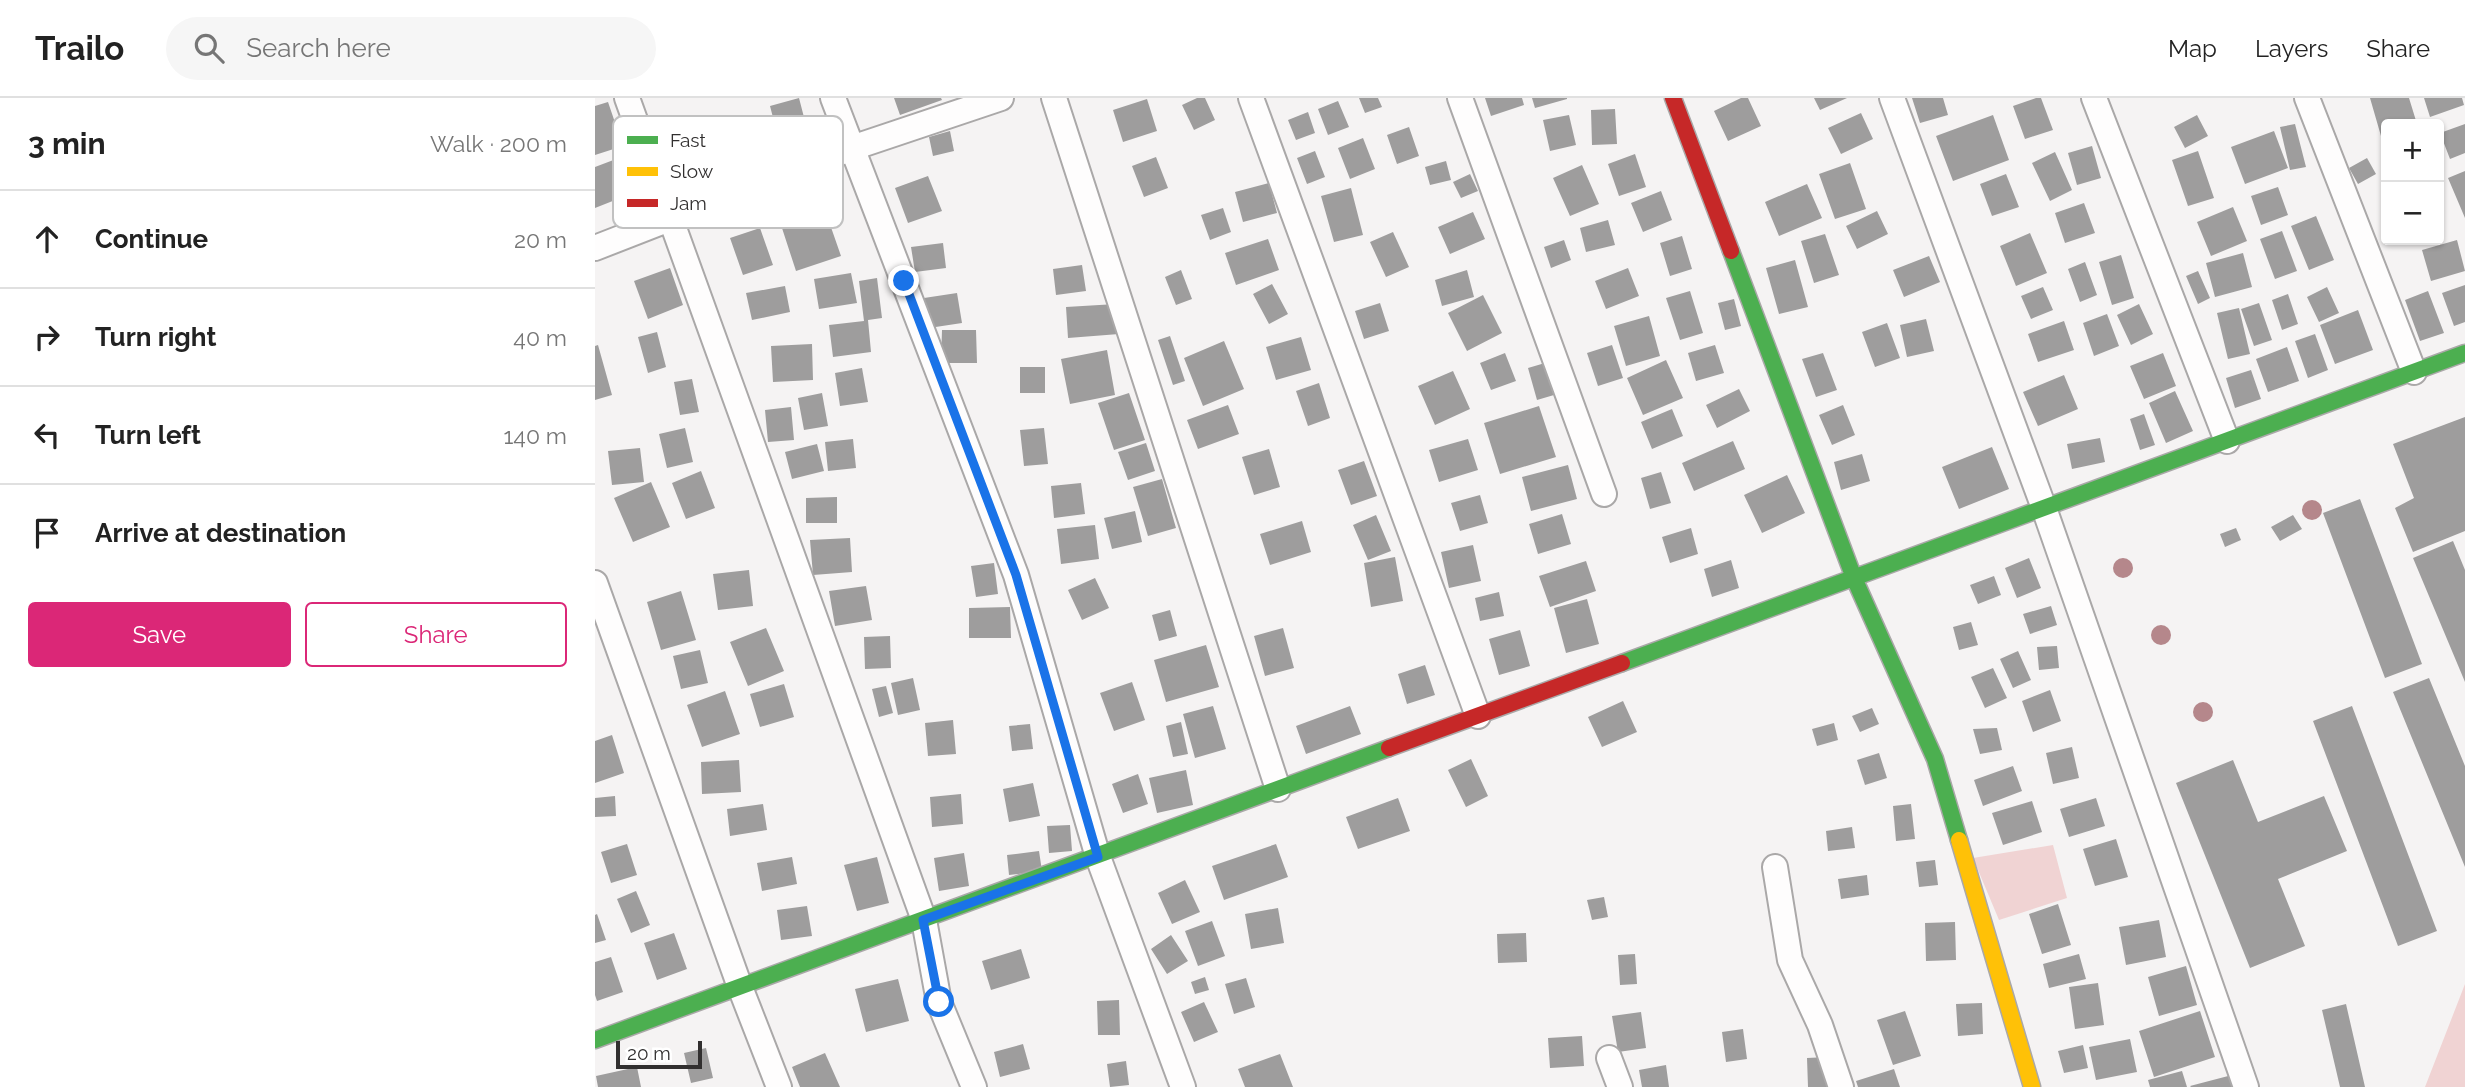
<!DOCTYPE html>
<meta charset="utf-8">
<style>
body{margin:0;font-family:Raleway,sans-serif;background:#f6f6f6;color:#222}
.controls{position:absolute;right:21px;top:21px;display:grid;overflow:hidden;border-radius:7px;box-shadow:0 2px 5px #0004}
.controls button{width:63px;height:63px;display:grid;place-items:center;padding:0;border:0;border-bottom:2px solid #e0e0e0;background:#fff;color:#222;font:35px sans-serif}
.scale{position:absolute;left:21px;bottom:18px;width:86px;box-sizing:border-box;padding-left:7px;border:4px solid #312f2f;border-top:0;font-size:19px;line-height:24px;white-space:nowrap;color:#312f2f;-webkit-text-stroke:5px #fff;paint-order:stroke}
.stop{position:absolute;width:21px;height:21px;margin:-16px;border:5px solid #1a73e8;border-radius:50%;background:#fff}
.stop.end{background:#1a73e8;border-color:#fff;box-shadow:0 2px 7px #0008}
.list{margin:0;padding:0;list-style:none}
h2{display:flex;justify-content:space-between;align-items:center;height:91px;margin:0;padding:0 28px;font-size:30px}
h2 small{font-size:23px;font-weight:400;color:#767676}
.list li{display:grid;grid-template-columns:46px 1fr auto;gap:21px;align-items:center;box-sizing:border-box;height:98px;padding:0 28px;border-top:2px solid #e0e0e0}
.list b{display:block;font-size:26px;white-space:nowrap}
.list em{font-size:23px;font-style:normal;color:#767676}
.actions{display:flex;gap:14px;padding:21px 28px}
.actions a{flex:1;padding:16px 0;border:2px solid #db2777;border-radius:7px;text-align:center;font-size:24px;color:#db2777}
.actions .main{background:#db2777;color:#fff}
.icon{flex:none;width:38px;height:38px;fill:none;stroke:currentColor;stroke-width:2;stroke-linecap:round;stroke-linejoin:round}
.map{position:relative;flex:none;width:1870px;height:989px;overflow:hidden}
header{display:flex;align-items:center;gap:42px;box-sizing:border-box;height:98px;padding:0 35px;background:#fff;border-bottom:2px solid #e0e0e0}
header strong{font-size:33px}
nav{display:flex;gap:38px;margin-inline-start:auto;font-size:24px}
.search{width:490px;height:63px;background:#f6f6f6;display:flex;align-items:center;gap:18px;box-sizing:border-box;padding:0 24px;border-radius:38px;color:#767676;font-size:26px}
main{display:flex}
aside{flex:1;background:#fff}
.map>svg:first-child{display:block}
.green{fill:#f0d3d3}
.building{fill:#9e9d9d}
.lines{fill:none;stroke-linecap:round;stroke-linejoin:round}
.street-casing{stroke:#aaa8a8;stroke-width:28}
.fast-casing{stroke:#aaa8a8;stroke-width:19}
.slow-casing{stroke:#aaa8a8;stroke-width:19}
.jam-casing{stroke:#aaa8a8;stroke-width:19}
.street{stroke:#fefdfd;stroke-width:24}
.fast{stroke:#4caf50;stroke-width:16}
.slow{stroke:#ffc107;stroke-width:16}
.jam{stroke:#c62828;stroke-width:16}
.tree{fill:#b5878b}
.route{stroke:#1a73e8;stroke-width:9}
.key{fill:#fff;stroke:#c1c1c1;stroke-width:2}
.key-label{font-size:19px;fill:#312f2f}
</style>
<header>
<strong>Trailo</strong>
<div class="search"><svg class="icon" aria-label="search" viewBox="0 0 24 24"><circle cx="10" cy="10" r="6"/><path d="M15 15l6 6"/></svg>Search here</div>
<nav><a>Map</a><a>Layers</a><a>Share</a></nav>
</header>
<main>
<aside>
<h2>3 min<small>Walk · 200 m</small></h2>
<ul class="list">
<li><svg class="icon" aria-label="ahead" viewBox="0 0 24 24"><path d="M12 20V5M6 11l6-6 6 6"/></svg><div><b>Continue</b></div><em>20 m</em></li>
<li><svg class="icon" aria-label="right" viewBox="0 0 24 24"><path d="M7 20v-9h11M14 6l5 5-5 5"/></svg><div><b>Turn right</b></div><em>40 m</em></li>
<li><svg class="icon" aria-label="left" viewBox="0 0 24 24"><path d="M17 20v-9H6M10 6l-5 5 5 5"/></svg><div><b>Turn left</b></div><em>140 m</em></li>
<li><svg class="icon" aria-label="arrive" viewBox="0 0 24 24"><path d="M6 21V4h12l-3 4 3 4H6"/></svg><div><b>Arrive at destination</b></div></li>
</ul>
<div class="actions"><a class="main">Save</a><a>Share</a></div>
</aside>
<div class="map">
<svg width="1870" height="989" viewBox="0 0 1870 989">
<rect width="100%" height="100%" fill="#f5f3f3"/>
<path class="green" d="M1458 747 1472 800 1404 822 1378 760Z
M1870 886V989H1830Z"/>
<path class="building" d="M204 0 211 27 182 35 175 8Z
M299 0H346L347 2 305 17Z
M602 0H610L620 22 599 32 587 7Z
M764 0H783L787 9 770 15Z
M890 0H927L929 7 896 18Z
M937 0H972V1L940 10Z
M1146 0H1153L1166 28 1133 43 1119 13Z
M1219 0H1252L1225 12Z
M1317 0H1348L1353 17 1325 25Z
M1441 0H1446L1458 32 1430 41 1418 8Z
M1775 0H1814L1822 26H1791V37L1786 38Z
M1829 0H1867L1869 7 1835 19Z
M552 1 562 33 528 44 518 12Z
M743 3 754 29 733 37 723 11Z
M13 4 28 48 0 57V8Z
M1020 11 1022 46 997 47 996 12Z
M713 14 720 35 701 42 693 22Z
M1266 15 1278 41 1246 56 1233 30Z
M974 17 981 47 955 53 948 22Z
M1398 17 1414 62 1358 83 1341 38Z
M1602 17 1613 38 1590 50 1579 29Z
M1700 26 1711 69 1695 72 1685 29Z
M1870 26V55L1855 61 1845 35Z
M814 29 824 58 802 66 792 37Z
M355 33 359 53 338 58 334 39Z
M1679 33 1693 70 1650 86 1636 49Z
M768 40 780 71 755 81 743 50Z
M1497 48 1506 80 1482 87 1473 55Z
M720 53 730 79 712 86 702 60Z
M1603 53 1619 100 1593 108 1577 62Z
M1460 54 1477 92 1455 103 1437 65Z
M1040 56 1051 89 1024 98 1013 66Z
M29 58 43 93 0 110V69Z
M561 59 573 90 549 99 537 68Z
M1772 60 1781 76 1763 86 1754 70Z
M851 63 856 82 835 87 830 69Z
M1255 65 1271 111 1240 121 1224 76Z
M987 67 1004 106 975 118 958 80Z
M1870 73V120L1853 80Z
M875 76 883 93 866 100 858 84Z
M1411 76 1424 109 1397 118 1385 86Z
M333 78 347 113 313 125 300 90Z
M674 85 682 115 648 124 640 94Z
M1212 86 1227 120 1184 138 1170 104Z
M1683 89 1693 117 1666 127 1656 98Z
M756 90 768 137 739 144 726 98Z
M1066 93 1077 122 1048 134 1036 105Z
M1489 105 1500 135 1470 145 1460 115Z
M1638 109 1652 143 1616 158 1602 124Z
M628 110 636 134 615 142 606 117Z
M230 112 246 158 201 173 186 127Z
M1282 113 1293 136 1262 151 1251 128Z
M878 114 890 141 855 156 843 129Z
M1721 118 1739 162 1714 172 1696 128Z
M1013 122 1020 147 991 154 985 130Z
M165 130 178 167 148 177 135 140Z
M1687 133 1702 173 1680 181 1665 141Z
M798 134 814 169 791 179 775 144Z
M1435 135 1452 175 1421 188 1405 148Z
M1230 136 1244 177 1219 185 1206 143Z
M1087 138 1097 171 1075 178 1065 145Z
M673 141 684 172 641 187 630 155Z
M969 142 976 162 956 170 949 149Z
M1862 142 1870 173 1836 183 1827 152Z
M348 145 351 170 320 174 316 149Z
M1648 155 1657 189 1620 199 1611 165Z
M1526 157 1539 200 1517 207 1504 164Z
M1334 158 1345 184 1309 199 1298 172Z
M1200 162 1213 209 1184 216 1171 170Z
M1490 164 1502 197 1485 204 1473 171Z
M487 167 491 193 461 197 458 171Z
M75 170 88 207 53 221 39 183Z
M1033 170 1044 198 1011 211 1000 183Z
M586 172 597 201 581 207 570 179Z
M872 172 879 199 847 208 840 182Z
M1603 173 1615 200 1603 206 1591 178Z
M256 175 262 205 224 211 219 181Z
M282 180 287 220 273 222 276 254 238 259 234 227 269 223 264 183Z
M677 186 693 216 674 226 658 196Z
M1870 187V224L1859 228 1847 195Z
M190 188 195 214 157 222 151 195Z
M1448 189 1458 212 1436 221 1426 198Z
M1732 189 1744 215 1724 224 1712 199Z
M1095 193 1108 235 1085 242 1071 200Z
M1833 193 1849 235 1825 243 1810 202Z
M362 195 367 225 334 230 329 200Z
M1693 196 1703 226 1687 232 1677 202Z
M888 197 907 235 872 253 853 215Z
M1139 201 1146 228 1130 232 1123 205Z
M785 205 794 233 769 241 760 213Z
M1664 205 1677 242 1659 248 1646 211Z
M521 206 524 236 473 240 471 209Z
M1544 206 1558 236 1536 247 1522 217Z
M1644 210 1655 256 1633 261 1622 215Z
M1763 212 1778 252 1740 266 1725 227Z
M1512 216 1524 248 1499 258 1488 225Z
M1054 218 1065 258 1031 268 1019 228Z
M1331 221 1339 253 1312 259 1305 227Z
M1469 223 1479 252 1443 264 1433 236Z
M1292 225 1305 260 1280 269 1267 234Z
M347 232H381L382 265H346Z
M62 234 71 269 53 275 43 239Z
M1720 236 1733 272 1713 280 1700 243Z
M575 238 590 283 578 287 563 242Z
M706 239 716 272 681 282 671 249Z
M629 243 649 291 608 308 589 260Z
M217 246 218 282 178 284 176 248Z
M3 247 17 297 0 302V248Z
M1017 247 1028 280 1003 288 992 255Z
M1120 247 1129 275 1101 283 1093 255Z
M1692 249 1704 283 1673 294 1661 261Z
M512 252 520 297 475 306 466 261Z
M910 255 921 283 896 292 885 265Z
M1228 255 1242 292 1221 299 1207 261Z
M1568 255 1581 288 1549 301 1535 268Z
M1071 262 1088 300 1048 317 1032 280Z
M950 265 959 297 942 302 933 270Z
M425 269H450V295H425Z
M267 270 273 304 245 308 240 275Z
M1656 272 1666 301 1640 310 1631 280Z
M858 273 875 311 840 327 823 288Z
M1469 277 1483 311 1443 328 1428 294Z
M97 281 104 314 85 317 79 284Z
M724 285 735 320 713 328 701 293Z
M1144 291 1155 313 1122 330 1111 307Z
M1580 293 1598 333 1571 345 1554 305Z
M227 295 233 328 209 332 203 300Z
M534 295 550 342 519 352 503 305Z
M633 307 644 336 603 351 592 322Z
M1248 307 1260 337 1237 347 1224 317Z
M944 308 961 359 905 376 889 325Z
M196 309 199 342 173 344 170 312Z
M1077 311 1088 338 1057 351 1046 324Z
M1549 316 1560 347 1545 352 1535 321Z
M1870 319V433L1818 454 1800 410 1819 400 1798 346Z
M90 330 98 364 72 370 64 336Z
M449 330 453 366 429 368 425 332Z
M1505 340 1510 364 1477 371 1472 346Z
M258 341 261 370 233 373 230 344Z
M873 341 883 372 844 384 834 352Z
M1138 343 1150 371 1099 393 1087 365Z
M551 345 560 373 533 382 523 354Z
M222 346 229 373 197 381 190 354Z
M1397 349 1414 391 1364 411 1347 369Z
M45 350 49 384 17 387 13 353Z
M674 351 685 389 659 397 647 359Z
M1267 356 1275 383 1246 392 1239 364Z
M769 363 782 398 756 407 743 372Z
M973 367 982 401 936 413 927 379Z
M106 373 120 410 91 421 77 385Z
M1066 374 1076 405 1055 411 1046 380Z
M1192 377 1210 415 1167 435 1149 397Z
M567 381 581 430 553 438 538 389Z
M56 384 75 429 38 444 19 400Z
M486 385 490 416 459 420 456 388Z
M885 397 893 425 865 433 856 405Z
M242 399V425H211V400Z
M1765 401 1827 566 1790 580 1728 415Z
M540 413 547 444 517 451 509 420Z
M967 416 976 446 943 456 934 426Z
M781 417 796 453 773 462 758 427Z
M1698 417 1707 431 1685 443 1676 429Z
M707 423 716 454 675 467 665 436Z
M500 427 504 461 466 466 462 431Z
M1096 430 1103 456 1075 465 1067 439Z
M1641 430 1646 442 1630 449 1625 436Z
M255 440 257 474 218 477 215 442Z
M1858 443 1870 472V584L1818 460Z
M878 447 886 483 854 490 846 454Z
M800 459 808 503 776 509 769 465Z
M1434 460 1446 490 1422 500 1410 470Z
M1136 462 1144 490 1117 499 1109 471Z
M991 463 1001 493 955 509 944 478Z
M399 465 403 496 381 499 376 468Z
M154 472 158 508 123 512 118 476Z
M1399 478 1406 497 1383 506 1375 487Z
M500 480 514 510 487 522 473 492Z
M271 488 277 522 240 528 234 493Z
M86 493 101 542 66 552 52 504Z
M904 494 909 518 885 523 880 500Z
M992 501 1004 546 971 555 959 510Z
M1456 508 1462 527 1435 536 1428 516Z
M415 509 416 540H374V510Z
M575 512 582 538 564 543 557 517Z
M1376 524 1383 547 1364 552 1358 529Z
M171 530 189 573 153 588 135 544Z
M688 530 699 570 670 578 659 538Z
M925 532 935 568 904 577 894 541Z
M295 538 296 570 270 571 269 539Z
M611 547 624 589 571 604 559 562Z
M1462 548 1464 570 1444 572 1442 549Z
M105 552 113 585 86 591 78 558Z
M1423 553 1436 582 1418 590 1405 561Z
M830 567 840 597 812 606 803 576Z
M1398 570 1412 600 1390 610 1376 579Z
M318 580 325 612 303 617 296 585Z
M1834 580 1870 668V769L1798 594Z
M537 584 550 622 519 633 505 595Z
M189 586 199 619 165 629 155 596Z
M291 588 298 615 284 619 277 591Z
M1455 592 1466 623 1438 634 1427 603Z
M130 593 145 636 107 649 92 607Z
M1028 603 1042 634 1007 649 993 619Z
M618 608 631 651 600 660 588 616Z
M755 608 766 636 711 656 701 628Z
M1757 608 1842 833 1803 848 1718 623Z
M1277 610 1284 626 1265 634 1257 618Z
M358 622 361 656 333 658 330 625Z
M586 624 593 656 578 659 571 628Z
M1239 625 1243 642 1222 648 1217 631Z
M435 626 438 651 417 653 414 628Z
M1402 630 1407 652 1385 656 1378 631Z
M17 637 29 675 0 685V643Z
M1477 649 1484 680 1458 686 1451 655Z
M1284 655 1292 680 1270 687 1262 662Z
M876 661 893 698 871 709 853 672Z
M144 662 146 694 107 696 106 664Z
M1638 662 1663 724 1729 698 1752 753 1683 781 1710 848 1655 870 1581 685Z
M1418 668 1427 693 1388 708 1379 682Z
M591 672 598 707 562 715 554 680Z
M543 676 553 706 528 715 517 686Z
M438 685 445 718 414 724 408 691Z
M366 696 368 726 337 729 335 699Z
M20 698 21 718 0 719V700Z
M803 700 815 733 763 751 751 719Z
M1501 700 1510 728 1474 739 1465 711Z
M1437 703 1447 734 1408 747 1397 715Z
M168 706 172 732 135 738 132 711Z
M1316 706 1320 741 1301 743 1298 708Z
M475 727 477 753 454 755 452 728Z
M1257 729 1260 750 1233 753 1231 733Z
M1521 741 1533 779 1500 788 1488 751Z
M32 746 42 777 16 785 6 754Z
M681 746 693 779 629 802 617 768Z
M444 753 447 773 414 777 412 757Z
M369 755 374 788 344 793 339 760Z
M197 759 202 786 167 793 162 765Z
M282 759 294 805 262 813 249 767Z
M1340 762 1343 787 1324 789 1321 764Z
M1272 777 1274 797 1246 801 1243 781Z
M590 782 605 814 577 826 563 795Z
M41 793 55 827 36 835 22 801Z
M1009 799 1013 819 997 822 992 802Z
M1463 806 1476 847 1447 856 1434 816Z
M212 808 217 838 186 842 182 812Z
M683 810 689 845 656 851 650 816Z
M2 816 11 842 0 845V817Z
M1564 822 1571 859 1531 867 1524 829Z
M617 823 630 858 603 868 590 833Z
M1360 824 1361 862 1331 863 1330 825Z
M79 835 92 871 62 882 49 845Z
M931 835 932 864 903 865 902 836Z
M576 837 593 863 572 876 556 851Z
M426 851 435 880 396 892 387 863Z
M1040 856 1042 886 1025 887 1023 857Z
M1484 856 1491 881 1454 890 1448 866Z
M16 859 28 894 2 903 0 897V864Z
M1591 868 1602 907 1564 918 1553 879Z
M610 879 614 892 600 896 596 884Z
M651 880 660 909 639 916 630 886Z
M303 881 314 923 271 934 260 891Z
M1503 885 1509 927 1480 931 1474 889Z
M524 902 525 937H503L502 903Z
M609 904 623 934 599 944 586 914Z
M1387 905 1388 936 1363 938 1361 906Z
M1751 906 1770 989H1745L1727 912Z
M1310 913 1326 958 1298 967 1282 922Z
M1605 913 1620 959 1559 979 1544 933Z
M1046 914 1051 950 1023 954 1017 918Z
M1148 931 1152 961 1131 964 1127 934Z
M987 938 989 968 955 970 953 940Z
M1535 941 1542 974 1501 982 1494 949Z
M428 946 435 971 405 979 399 954Z
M1488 947 1493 970 1469 975 1463 953Z
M111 950 118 980 96 985 89 955Z
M230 955 245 989H205L197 969Z
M685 956 698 989H650L643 971Z
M1233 959 1234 989H1213L1212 960Z
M531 963 534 987 515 989 512 966Z
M1071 967 1074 989H1047L1044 972Z
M42 969 46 989H3L1 978Z
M1299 971 1305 989H1263L1261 983Z
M1587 973 1592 989H1555L1553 982Z
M1637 977 1640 989H1596L1595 988Z"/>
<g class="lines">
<g class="street-casing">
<path id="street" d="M32 0 329 822 344 904 379 989
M238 0 421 477 503 759 588 989
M459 0 683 691
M656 0 883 618
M865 0 1009 396
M1297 0 1449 410 1651 989
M1499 0 1632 343
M1712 0 1819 274
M0 150 257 50 406 0
M0 485 145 889 184 989
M1180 769 1195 862 1225 927 1246 989
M1014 960 1025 989"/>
</g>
<g class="fast-casing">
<path id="fast" d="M1136 153 1259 480 1340 661 1364 742
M1027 565 1870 255
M0 942 794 650"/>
</g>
<g class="slow-casing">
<path id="slow" d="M1364 742 1437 989"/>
</g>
<g class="jam-casing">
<path id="jam" d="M1078 0 1136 153
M794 650 1027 565"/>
</g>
<use href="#street" class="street"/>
<use href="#fast" class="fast"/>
<use href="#slow" class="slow"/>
<use href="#jam" class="jam"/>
</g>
<g class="tree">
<circle cx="1717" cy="412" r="10"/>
<circle cx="1528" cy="470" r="10"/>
<circle cx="1566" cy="537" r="10"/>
<circle cx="1608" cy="614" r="10"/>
</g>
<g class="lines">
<path class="route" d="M309 183 421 477 503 759 328 822 344 904"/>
</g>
<rect x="18" y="18" width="230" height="112" rx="10" class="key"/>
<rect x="32" y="38" width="31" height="8" fill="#4caf50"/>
<rect x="32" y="69" width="31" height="9" fill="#ffc107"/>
<rect x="32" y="101" width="31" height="8" fill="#c62828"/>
<g class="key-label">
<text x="75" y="49">Fast</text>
<text x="75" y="80">Slow</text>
<text x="75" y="112">Jam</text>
</g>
</svg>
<div class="controls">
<button>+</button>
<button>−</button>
</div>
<div class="scale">20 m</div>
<div class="stop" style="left:344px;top:904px"></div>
<div class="stop end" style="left:309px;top:183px"></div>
</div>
</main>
